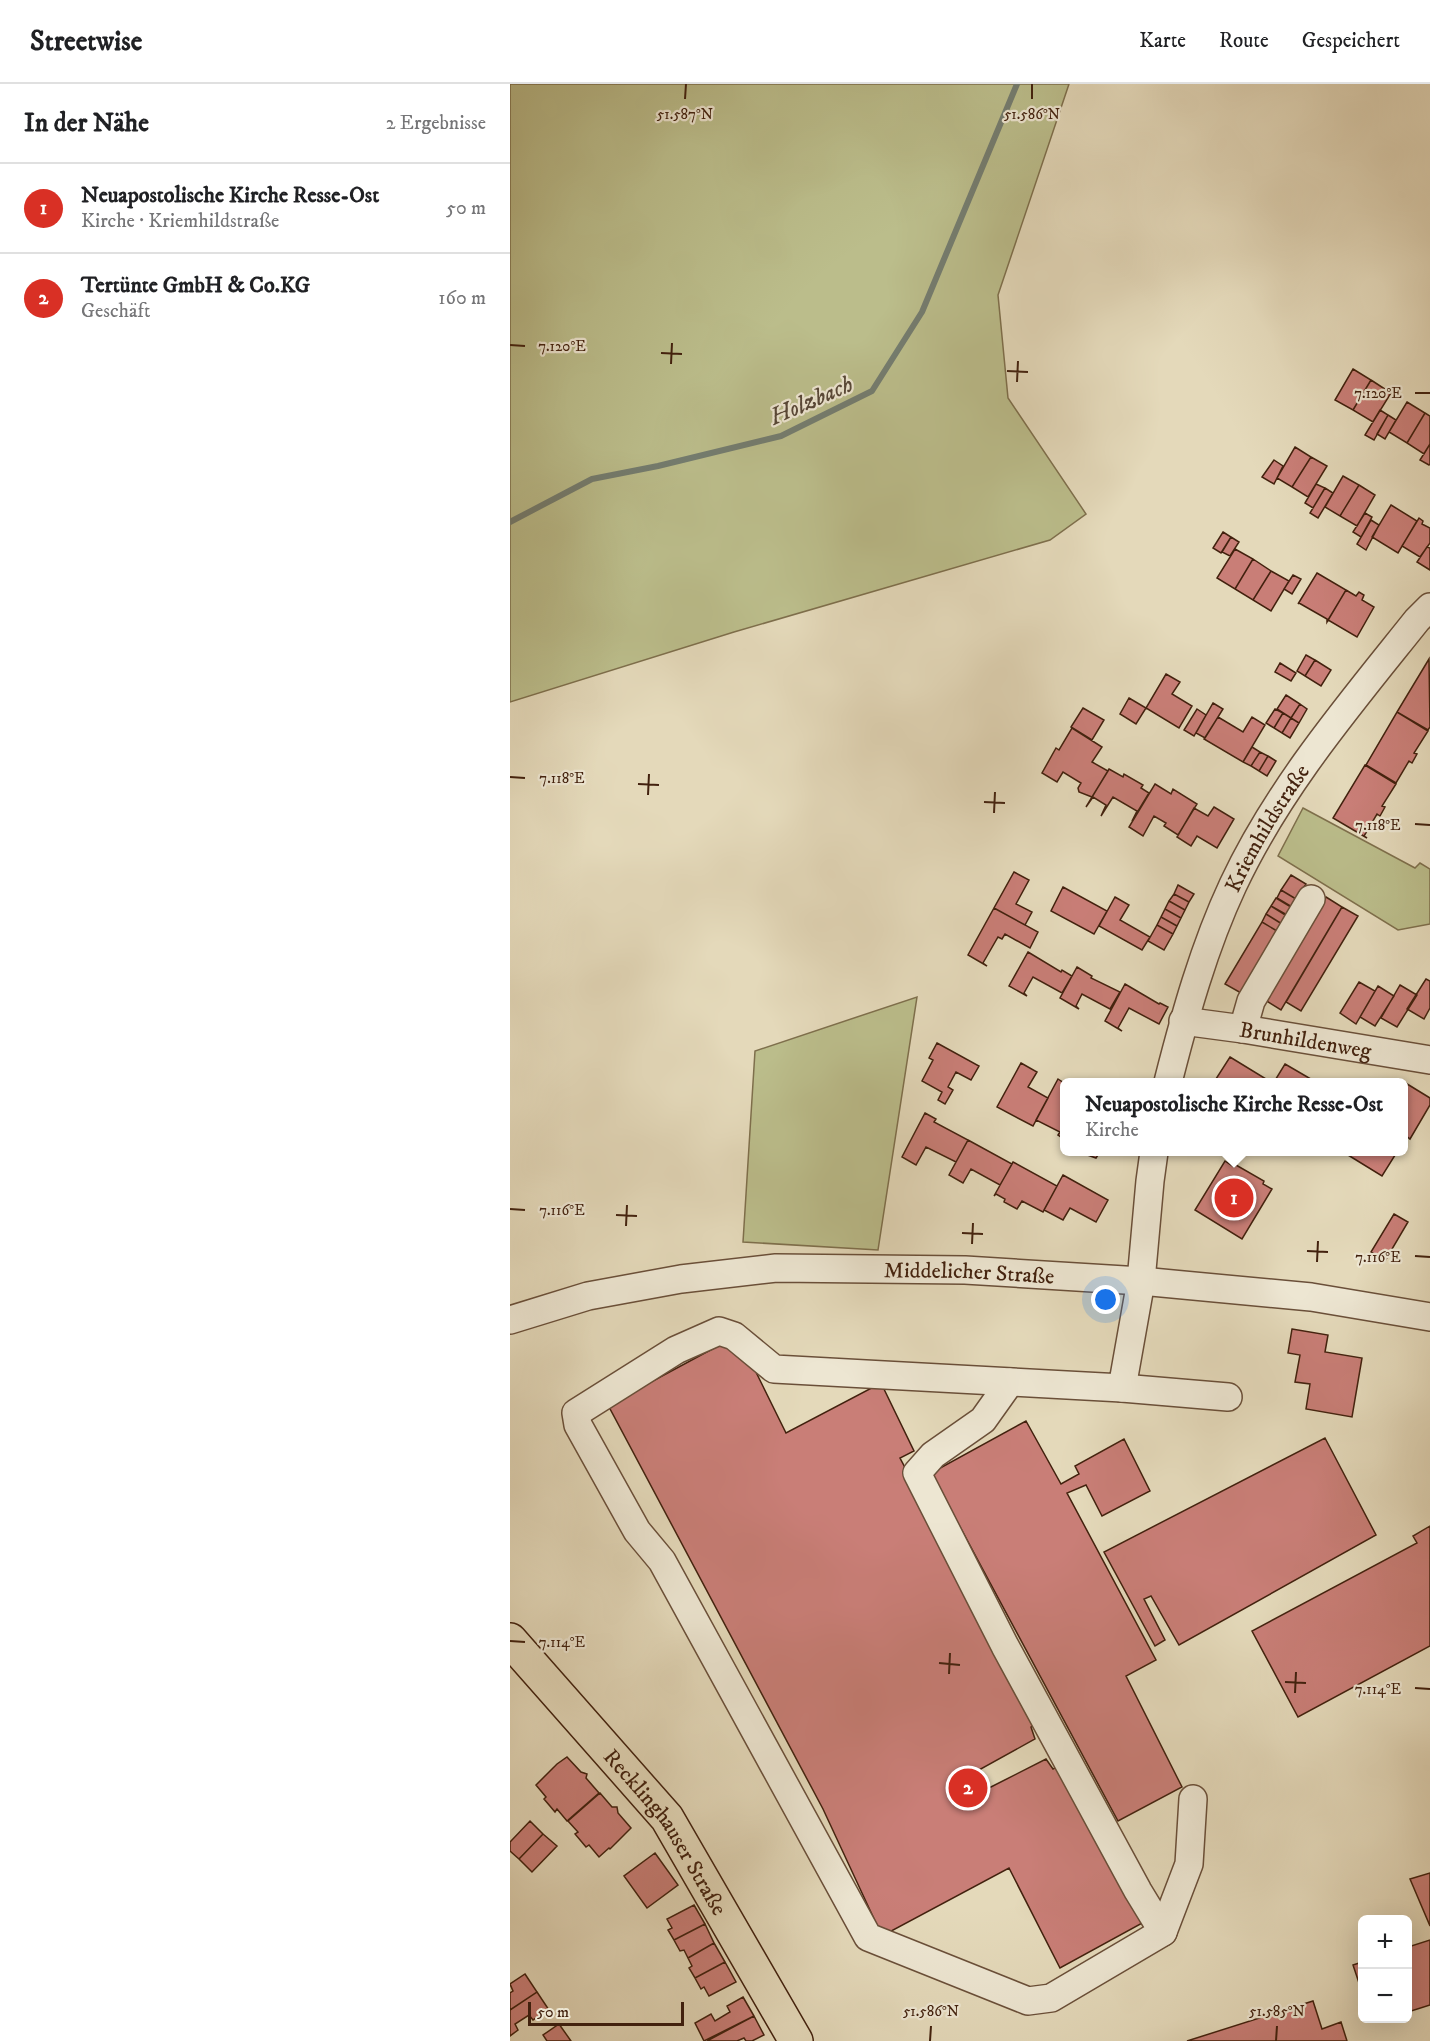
<!DOCTYPE html>
<html lang="de">
<meta charset="utf-8">
<style>
body{margin:0;font-family:"IM FELL DW Pica",serif;background:#f2f2f2;color:#202124}
.controls{position:absolute;right:18px;bottom:18px;display:grid;overflow:hidden;border-radius:9px;box-shadow:0 6px 24px #0002}
.controls button{width:54px;height:54px;display:grid;place-items:center;padding:0;border:0;border-bottom:2px solid #e0e0e0;background:#fff;color:#202124;font:30px sans-serif}
.scale{position:absolute;left:18px;bottom:15px;width:156px;box-sizing:border-box;padding-left:6px;border:3px solid #42210e;border-top:0;font-size:16px;line-height:21px;white-space:nowrap;color:#42210e;-webkit-text-stroke:4px #ede6d2;paint-order:stroke}
.you{position:absolute;left:596px;top:1216px;width:21px;height:21px;margin:-15px;border:4px solid #fff;border-radius:50%;background:#1a73e8;box-shadow:0 0 0 9px #1a73e833}
.badge{display:grid;place-items:center;width:39px;height:39px;border-radius:50%;background:#d93025;color:#fff;font-size:20px;font-weight:700}
.pin{position:absolute;translate:-50% -50%;border:3px solid #fff;box-shadow:0 2px 6px #0006}
.popup{position:absolute;left:550px;top:994px;width:348px;height:78px;box-sizing:border-box;display:grid;place-content:center;border-radius:9px;background:#fff;filter:drop-shadow(0 2px 4px #0005);font-size:20px;white-space:nowrap;color:#757577}
.popup b{font-size:22px;color:#202124}
.popup::after{content:'';position:absolute;left:50%;top:100%;margin-left:-12px;border:12px solid transparent;border-top-color:#fff}
.list{margin:0;padding:0;list-style:none}
h2{display:flex;justify-content:space-between;align-items:center;height:78px;margin:0;padding:0 24px;font-size:26px}
h2 small{font-size:20px;font-weight:400;color:#757577}
.list li{display:grid;grid-template-columns:39px 1fr auto;gap:18px;align-items:center;box-sizing:border-box;height:90px;padding:0 24px;border-top:2px solid #e0e0e0}
.list b{display:block;font-size:22px;white-space:nowrap}
.list p{margin:0;font-size:20px;white-space:nowrap;color:#757577}
.list em{font-size:20px;font-style:normal;color:#757577}
.map{position:relative;flex:none;width:920px;height:1957px;overflow:hidden}
header{display:flex;align-items:center;gap:36px;box-sizing:border-box;height:84px;padding:0 30px;background:#fff;border-bottom:2px solid #e0e0e0}
header strong{font-size:28px}
nav{display:flex;gap:33px;margin-inline-start:auto;font-size:21px}
main{display:flex}
aside{flex:1;background:#fff}
.map>svg:first-child{display:block}
.green{fill:#bbbd8b;stroke:#7e6f4c;stroke-width:1.5}
.lines{fill:none;stroke-linecap:round;stroke-linejoin:round}
.stream{stroke:#747d70;stroke-width:6}
.building{fill:#c97e77;stroke:#42210e;stroke-width:1.5}
.minor-casing{stroke:#6a4f39;stroke-width:30}
.major-casing{stroke:#42210e;stroke-width:36}
.minor{stroke:#ede6d2;stroke-width:27}
.major{stroke:#e4d9ba;stroke-width:33}
.ticks{fill:none;stroke:#42210e;stroke-width:2}
.labels{text-anchor:middle;stroke-width:4.5;stroke-linejoin:round;paint-order:stroke}
.street-label{font-size:22px;fill:#42210e;stroke:#ede6d2}
.water-label{font-size:24px;font-style:italic;fill:#574737;stroke:#ede6d2}
.ticks-label{font-size:15px;text-anchor:middle;fill:#42210e;stroke:#ede6d2;stroke-width:4.5;stroke-linejoin:round;paint-order:stroke}
</style>
<header>
<strong>Streetwise</strong>
<nav><a>Karte</a><a>Route</a><a>Gespeichert</a></nav>
</header>
<main>
<aside>
<h2>In der Nähe<small>2 Ergebnisse</small></h2>
<ul class="list">
<li><span class="badge">1</span><div><b>Neuapostolische Kirche Resse-Ost</b><p>Kirche · Kriemhildstraße</p></div><em>50 m</em></li>
<li><span class="badge">2</span><div><b>Tertünte GmbH &amp; Co.KG</b><p>Geschäft</p></div><em>160 m</em></li>
</ul>
</aside>
<div class="map">
<svg width="920" height="1957" viewBox="0 0 920 1957">
<rect width="100%" height="100%" fill="#e4d9ba"/>
<filter id="stains"><feTurbulence type="fractalNoise" baseFrequency=".00333" numOctaves="4"/><feColorMatrix values="0 0 0 0 .2 0 0 0 0 .09 0 0 0 0 .02 0 0 0 .5 -.17"/></filter>
<radialGradient id="worn" r=".72"><stop offset=".6" stop-color="#630" stop-opacity="0"/><stop offset="1" stop-color="#630" stop-opacity=".3"/></radialGradient>
<path class="green" d="M0 0H559L488 211 498 314 576 430 540 456 224 548 0 618Z
M793 724 905 784 910 779 920 785V840L888 846 768 772Z
M407 913 368 1166 233 1158 245 967Z"/>
<g class="lines">
<path class="stream" d="M0 438 82 395 148 382 271 352 362 307 412 228 507 0"/>
</g>
<path class="building" d="M843 285 861 296 843 326 825 316Z
M861 296 881 309 863 338 843 326Z
M897 318 915 329 897 359 879 348Z
M870 326 878 331 864 356 855 351Z
M915 329 920 332V360L914 370 897 359Z
M878 331 886 336 875 355 867 350Z
M920 360V380L919 381 910 376Z
M785 363 801 373 782 403 767 394Z
M801 373 817 382 798 413 782 403Z
M764 376 773 382 764 400 752 393Z
M833 392 849 401 830 432 815 423Z
M806 400 815 404 803 424 795 419Z
M849 401 865 411 847 442 830 432Z
M815 404 823 409 808 434 800 429Z
M881 421 907 437 888 469 862 453Z
M855 429 862 433 851 453 843 448Z
M909 434 913 437 912 440 920 444V459L910 473 892 462Z
M861 436 869 441 856 466 847 460Z
M713 448 721 453 711 469 703 464Z
M721 453 729 458 720 472 712 468Z
M917 463 920 464V486L907 478Z
M725 465 743 475 725 505 707 494Z
M743 475 761 487 743 516 725 505Z
M761 487 779 497 761 527 743 516Z
M807 489 836 506 817 538V535L789 519 788 520Z
M783 491 791 495 782 510 774 505Z
M836 506 846 512 849 508 854 511 852 516 864 523 847 553 818 536Z
M796 571 805 576 795 592 787 587Z
M919 575 920 643 918 646 887 628Z
M805 576 821 586 811 602 795 592Z
M770 579 786 589 781 597 765 588Z
M656 590 670 598 662 610 682 622 669 644 636 624Z
M776 611 790 620 781 634 767 625Z
M619 614 636 624 626 640 610 630Z
M703 619 713 625 695 654 686 649Z
M790 620 797 625 789 639 781 634Z
M573 624 594 636 582 656 561 643Z
M687 625 696 631 684 652 674 646Z
M765 625 773 629 764 644 756 639Z
M887 628 918 647 904 669 907 670 902 679 899 677 886 699 856 681Z
M773 629 781 634 772 649 764 644Z
M708 633 733 648 742 633 755 641 733 678 694 655Z
M781 634 789 639 780 654 772 649Z
M562 644 592 663 582 678 598 687 582 713 569 708 568 704 571 699 553 688 547 698 532 689 546 664 549 666Z
M742 663 750 668 741 682 733 678Z
M750 668 758 672 749 687 741 682Z
M758 672 766 677 757 692 749 687Z
M855 681 886 700 872 722 875 723 870 732 867 730 854 752 857 754 823 734Z
M599 685 613 693 614 690 633 701 631 704 639 709 622 737 627 727 603 713 591 732 596 721 583 713 576 723Z
M645 700 661 710 663 705 687 720 668 751 654 742 656 739 644 732 633 752 619 743Z
M704 723 724 735 707 764 687 752 681 762 667 753 684 724 698 732Z
M504 788 519 796 506 820 522 828 515 841 484 824Z
M781 791 796 800 786 815 771 806Z
M668 801 684 810 679 818 664 810Z
M553 803 597 827 584 850 541 827Z
M771 806 786 815 782 823 767 814Z
M664 810 679 818 675 826 659 817Z
M605 813 619 821 610 836 640 853 632 866 589 842Z
M816 813 832 823 771 926 755 916Z
M766 814 781 823 777 831 761 822Z
M659 817 675 826 671 834 655 825Z
M761 822 777 832 772 840 756 830Z
M832 823 848 832 791 927 776 918Z
M484 824 528 848 520 864 495 850 492 855 488 853 473 879 477 882 458 871Z
M655 825 671 834 667 842 651 833Z
M756 830 772 840 767 847 752 838Z
M651 833 667 842 663 850 647 841Z
M752 838 767 847 731 909 715 900Z
M647 841 663 850 654 866 638 857Z
M518 868 551 888 552 886 562 892 552 909 523 893 514 909 517 912 499 902Z
M567 883 582 892 581 894 610 908 600 925 572 910 566 922 569 925 550 914Z
M916 895 920 897V924L914 935 897 925Z
M849 898 865 907 846 940 830 929Z
M615 900 649 920 650 919 658 923 649 940 619 924 608 944 612 947 595 937Z
M890 901 907 911 887 943 871 934Z
M868 902 884 912 865 942 850 933Z
M427 959 469 982 461 996 446 988 438 1003 443 1006 435 1020 428 1016 432 1008 412 997 423 976 419 974Z
M720 973 761 998H704Z
M511 979 527 988 518 1003 538 1014 523 1042 487 1023Z
M775 980 806 998H764Z
M548 995 554 999V1055L548 1051 550 1048 526 1036Z
M889 995 920 1014V1021L900 1055 894 1050V998H887Z
M415 1029 426 1035 424 1038 458 1056 446 1078 416 1063 406 1081 392 1073Z
M458 1056 502 1080 490 1101 461 1085 453 1099 439 1091Z
M569 1068H590L586 1074Z
M841 1068H887L872 1092 838 1071Z
M715 1077 724 1083 726 1081 754 1097 753 1100 762 1105 732 1155 685 1126Z
M503 1078 547 1102 533 1128 512 1117 507 1125 494 1118 495 1115 486 1110 484 1112Z
M553 1091 598 1116 586 1138 560 1124 553 1136 534 1126Z
M884 1130 898 1138 875 1177 861 1168Z
M782 1245 818 1251 815 1268 852 1274 842 1333 796 1325 800 1300 785 1298 790 1271 778 1269Z
M219 1256 228 1273 238 1272 276 1349 371 1299 404 1367 390 1374 530 1638 521 1643 525 1655 467 1687 477 1705 536 1675 543 1685 553 1680 636 1837 550 1884 499 1784 372 1852 313 1725 98 1321Z
M516 1337 551 1400 569 1390 565 1382 614 1355 640 1407 592 1432 576 1401 557 1409 646 1576 616 1592 672 1703 608 1737 421 1389Z
M815 1354 866 1451 669 1561 641 1512 634 1515 655 1556 645 1562 594 1468Z
M920 1442V1562L788 1633 742 1547 907 1459 903 1452Z
M57 1673 71 1688 77 1690 76 1694 89 1709 57 1737 47 1725 45 1728 34 1715 36 1713 26 1701 47 1680Z
M90 1709 102 1723H107L108 1729 121 1744 100 1765 99 1764 89 1773 79 1761 76 1763 65 1750 68 1748 58 1737Z
M20 1737 33 1750 9 1775 0 1767V1758Z
M33 1750 47 1762 22 1788 9 1775Z
M145 1769 168 1801 137 1824 114 1792Z
M920 1789V1842L900 1795Z
M184 1821 195 1840 164 1856 158 1846 162 1844 157 1835Z
M195 1840 204 1859 178 1874 174 1866 170 1867 164 1856Z
M920 1856V1921L898 1928V1863Z
M204 1859 215 1878 185 1894 179 1884 182 1882 178 1874Z
M215 1878 226 1898 199 1912 194 1903 191 1905 185 1894Z
M852 1878V1908L843 1881Z
M15 1890 27 1908 0 1926V1909L3 1907 0 1900Z
M27 1908 39 1926 23 1936 19 1931 5 1940 8 1946 0 1952V1926Z
M233 1913 244 1932 194 1957 185 1939 201 1930 205 1937 220 1928 217 1922Z
M803 1917 812 1945 831 1938 837 1957H677Z
M244 1932 254 1951 242 1957H236L234 1954 227 1957H197Z
M49 1940 61 1957H37L33 1951Z"/>
<g class="lines">
<g class="minor-casing">
<g id="minor">
<path id="s1" d="M673 937 733 945 920 976"/>
<path d="M733 945 741 917 801 815"/>
<path id="s2" d="M658 998C675 931 694 863 723 801 769 703 840 620 907 536L920 523"/>
<path d="M644 1068 640 1097 631 1197 612 1304 264 1285 224 1252 209 1247 166 1266 66 1329 68 1341 127 1447 152 1477 358 1853 518 1917 541 1914 653 1848 679 1780 683 1715"/>
<path id="s3" d="M0 1236 78 1212 171 1195 266 1184 455 1186 631 1197 801 1213 920 1233"/>
<path d="M500 1298 473 1336 423 1371 407 1389 495 1562 628 1807 653 1848"/>
<path d="M612 1304 718 1313"/>
</g>
</g>
<g class="major-casing">
<g id="major">
<path id="s4" d="M0 1556 157 1734 286 1957"/>
</g>
</g>
<use href="#minor" class="minor"/>
<use href="#major" class="major"/>
</g>
<path class="ticks" d="M175 15 176 0M522 15V0M0 261 15 262M151 269 172 270M161 280 162 259M497 287 518 288M507 298 508 277M905 309H920M0 693 15 694M128 700 149 701M138 711 139 690M474 718 495 719M484 729 485 708M905 740 920 741M0 1125 15 1126M106 1131 127 1132M116 1142 117 1121M452 1149 473 1150M462 1160 463 1139M797 1167 818 1168M905 1172 920 1173M807 1178 808 1157M0 1557 15 1558M429 1579 450 1581M439 1590 440 1569M775 1598 796 1599M905 1604 920 1605M785 1609 786 1588M420 1957 421 1942M766 1957 767 1942"/>
<g class="labels">
<g class="street-label">
<text dy="8" stroke="none"><textPath href="#s2" startOffset="274">Kriemhildstraße</textPath></text>
<text dy="8" stroke="none"><textPath href="#s1" startOffset="124">Brunhildenweg</textPath></text>
<text dy="8" stroke="none"><textPath href="#s3" startOffset="465">Middelicher Straße</textPath></text>
<text dy="8" stroke="none"><textPath href="#s4" startOffset="248">Recklinghauser Straße</textPath></text>
</g>
<g class="water-label">
<text transform="translate(301 316) rotate(-24)" y="8">Holzbach</text>
</g>
</g>
<g class="ticks-label">
<text x="175" y="35">51.587°N</text>
<text x="522" y="35">51.586°N</text>
<text x="52" y="267">7.120°E</text>
<text x="868" y="314">7.120°E</text>
<text x="52" y="699">7.118°E</text>
<text x="868" y="746">7.118°E</text>
<text x="52" y="1131">7.116°E</text>
<text x="868" y="1178">7.116°E</text>
<text x="52" y="1563">7.114°E</text>
<text x="868" y="1610">7.114°E</text>
<text x="421" y="1932">51.586°N</text>
<text x="767" y="1932">51.585°N</text>
</g>
<rect width="100%" height="100%" filter="url(#stains)"/>
<rect width="100%" height="100%" fill="url(#worn)"/>
</svg>
<div class="controls">
<button>+</button>
<button>−</button>
</div>
<div class="scale">50 m</div>
<div class="you"></div>
<div class="pin badge" style="left:724px;top:1114px">1</div>
<div class="popup"><b>Neuapostolische Kirche Resse-Ost</b>Kirche</div>
<div class="pin badge" style="left:458px;top:1704px">2</div>
</div>
</main>
